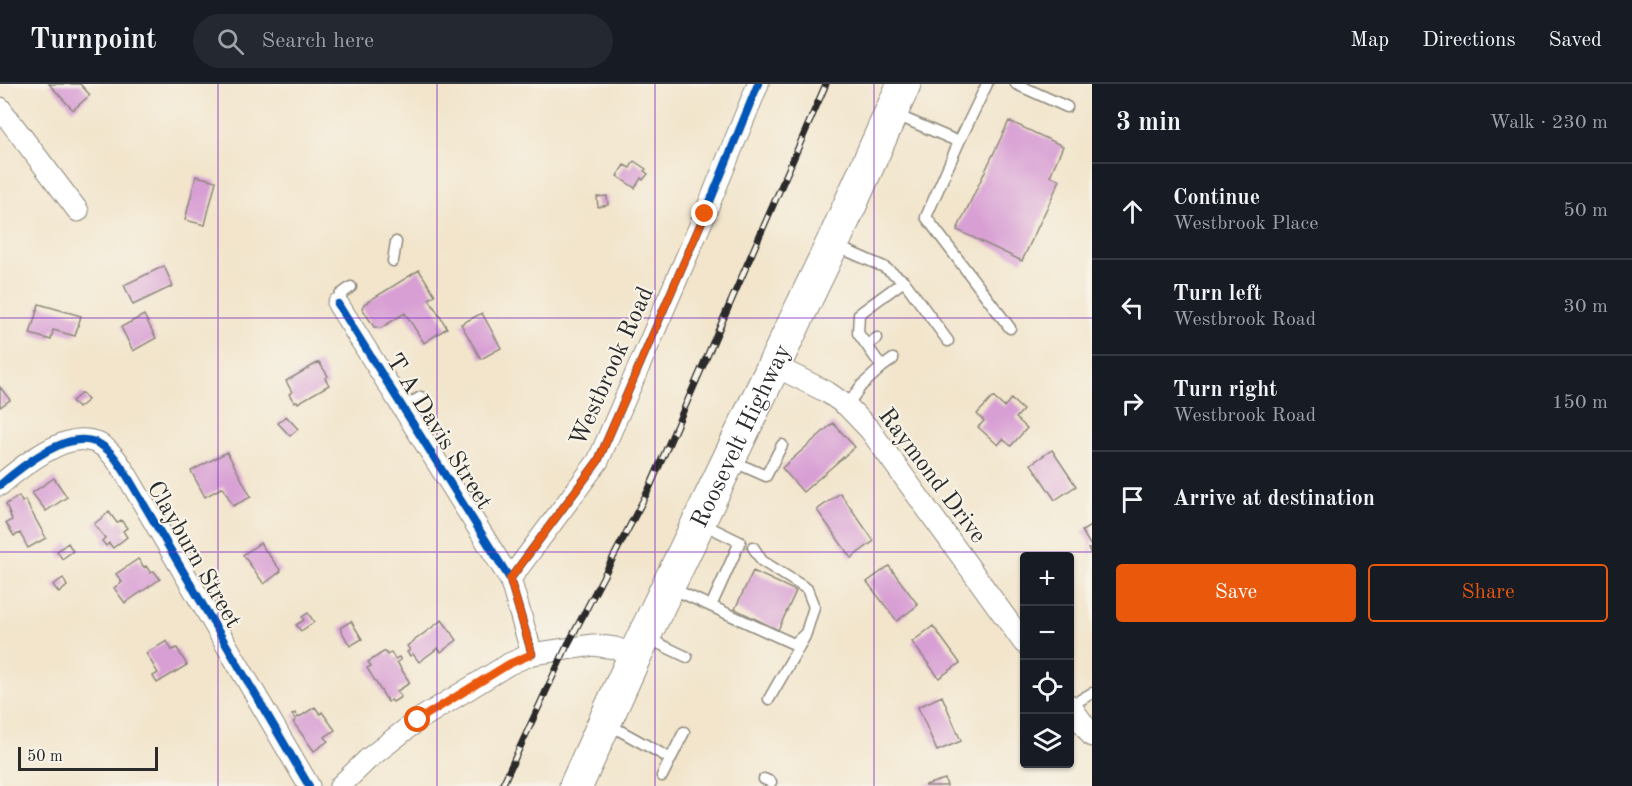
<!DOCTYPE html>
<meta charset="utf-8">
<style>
body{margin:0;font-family:"Old Standard TT",serif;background:#242831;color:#f1f3f6}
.controls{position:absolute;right:18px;bottom:18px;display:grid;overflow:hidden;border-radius:6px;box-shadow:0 2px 4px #0004}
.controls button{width:54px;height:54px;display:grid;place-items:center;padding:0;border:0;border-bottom:2px solid #363941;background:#171b24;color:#f1f3f6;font:30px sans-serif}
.scale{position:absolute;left:18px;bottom:15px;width:140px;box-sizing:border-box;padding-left:6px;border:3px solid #2b2b2b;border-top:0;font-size:16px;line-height:21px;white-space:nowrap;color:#2b2b2b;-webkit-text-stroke:4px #f7f3e8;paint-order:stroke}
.stop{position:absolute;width:18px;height:18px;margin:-14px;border:4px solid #ea580c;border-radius:50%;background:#fff}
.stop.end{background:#ea580c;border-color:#fff;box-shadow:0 2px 6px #0008}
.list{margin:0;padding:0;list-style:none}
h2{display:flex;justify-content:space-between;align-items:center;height:78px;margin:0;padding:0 24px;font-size:26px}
h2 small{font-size:20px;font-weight:400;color:#9ea1a6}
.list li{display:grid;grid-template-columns:39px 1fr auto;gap:18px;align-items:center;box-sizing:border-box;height:96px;padding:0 24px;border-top:2px solid #363941}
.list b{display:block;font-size:22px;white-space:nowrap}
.list p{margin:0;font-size:20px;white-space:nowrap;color:#9ea1a6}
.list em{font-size:20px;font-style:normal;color:#9ea1a6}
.actions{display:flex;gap:12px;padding:18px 24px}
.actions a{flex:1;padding:14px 0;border:2px solid #ea580c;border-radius:6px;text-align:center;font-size:21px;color:#ea580c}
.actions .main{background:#ea580c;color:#fff}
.icon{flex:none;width:33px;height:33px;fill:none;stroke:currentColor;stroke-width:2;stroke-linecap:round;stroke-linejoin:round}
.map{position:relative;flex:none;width:1092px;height:702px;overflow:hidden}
header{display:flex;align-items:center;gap:36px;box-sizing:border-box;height:84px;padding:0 30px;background:#171b24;border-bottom:2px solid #363941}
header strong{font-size:28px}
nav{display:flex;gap:33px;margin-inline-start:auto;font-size:21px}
.search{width:420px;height:54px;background:#242831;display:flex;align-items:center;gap:15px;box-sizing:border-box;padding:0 21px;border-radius:33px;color:#9ea1a6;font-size:22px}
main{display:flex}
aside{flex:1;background:#171b24}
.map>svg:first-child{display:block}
.building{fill:#d89fd4}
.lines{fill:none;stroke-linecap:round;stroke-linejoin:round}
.lane-casing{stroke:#8e887c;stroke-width:13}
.street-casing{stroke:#8e887c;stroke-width:23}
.primary-casing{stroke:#8e887c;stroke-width:35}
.lane{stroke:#fff;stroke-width:10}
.street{stroke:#fff;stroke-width:21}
.primary{stroke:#fff;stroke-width:33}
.rail-casing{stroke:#2b2b2b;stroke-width:7}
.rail{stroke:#f7f3e8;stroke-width:4.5;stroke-dasharray:14;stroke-linecap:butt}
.cycleway-casing{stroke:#f7f3e8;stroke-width:11}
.cycleway{stroke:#0057b8;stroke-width:8}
.route{stroke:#ea580c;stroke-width:8}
.grid{fill:none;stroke:#7b2cbf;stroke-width:1.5;stroke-opacity:0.55}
.labels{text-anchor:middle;stroke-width:4.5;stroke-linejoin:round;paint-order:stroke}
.street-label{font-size:24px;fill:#2b2b2b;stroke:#f7f3e8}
</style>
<header>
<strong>Turnpoint</strong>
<div class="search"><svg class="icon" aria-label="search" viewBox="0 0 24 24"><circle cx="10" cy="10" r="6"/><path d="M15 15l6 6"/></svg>Search here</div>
<nav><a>Map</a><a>Directions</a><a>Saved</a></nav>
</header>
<main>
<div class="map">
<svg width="1092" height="702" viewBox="0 0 1092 702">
<rect width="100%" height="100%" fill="#f7f3e8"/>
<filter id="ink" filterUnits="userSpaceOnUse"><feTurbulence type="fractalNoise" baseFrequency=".0167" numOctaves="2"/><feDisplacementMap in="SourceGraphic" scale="12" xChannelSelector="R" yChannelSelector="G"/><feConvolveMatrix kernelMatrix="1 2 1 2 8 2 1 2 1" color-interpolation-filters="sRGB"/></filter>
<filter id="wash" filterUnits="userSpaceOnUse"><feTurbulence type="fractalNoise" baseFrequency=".008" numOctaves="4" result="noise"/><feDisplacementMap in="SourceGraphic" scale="24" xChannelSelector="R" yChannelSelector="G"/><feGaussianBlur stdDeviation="1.35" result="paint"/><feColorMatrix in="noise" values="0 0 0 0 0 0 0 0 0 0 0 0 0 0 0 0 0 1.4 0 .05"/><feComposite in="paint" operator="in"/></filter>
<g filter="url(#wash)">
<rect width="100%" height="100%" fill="#f2e5cc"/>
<g id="blocks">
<path class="building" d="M49 0H80L90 11 73 26Z
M1009 37 1063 62 1050 92 1060 96 1022 177 957 146Z
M634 77 646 85 644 87 648 90 643 96 641 94 635 104 617 92 624 81 630 84Z
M196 92 216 97 205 141 185 136Z
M607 112 608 121 598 123 597 113Z
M164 182 173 202 133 221 124 201Z
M419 186 435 211 429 215 447 244 424 259 405 229 381 244 374 243 362 224 364 220Z
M39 220 81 232 75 252 53 246 51 256 30 250Z
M482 229 501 264 481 275 461 240Z
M144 231 156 254 133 267 121 243Z
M319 278 328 292 325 294 329 301 298 319 297 317 294 318 289 310 292 308 286 297Z
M0 303 10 316 0 323Z
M82 309 88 316 78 324 72 317Z
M993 313 1004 323 1011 315 1023 326 1016 334 1027 344 1011 362 1003 355 998 361 978 343 984 337 977 330Z
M286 332 298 345 290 352 278 339Z
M833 339 855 363 803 408 782 384Z
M1052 366 1076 402 1055 416 1031 380Z
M227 368 251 413 233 422 223 403 205 413 191 387Z
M54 394 67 413 46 427 32 409Z
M840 409 874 457 851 474 817 426Z
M19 412 22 418 25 416 46 454 28 464 20 449 14 452 6 439 12 436 6 420Z
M109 428 117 439 121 436 127 444 123 447 127 453 113 464 109 459 106 462 102 457 105 454 94 440Z
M1092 441V471L1088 465 1092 464 1082 447Z
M68 459 73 467 62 475 57 467Z
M260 459 281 487 264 500 243 471Z
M138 475 144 483 146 482 151 489 154 487 160 495 125 519 114 504 122 498 116 490Z
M889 482 918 521 897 537 867 498Z
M753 487 796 507 778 546 735 525Z
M63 494 67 502 59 509 53 501Z
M308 529 314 538 301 547 296 541 304 536 302 533Z
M442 536 457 556 441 568 438 564 419 578 413 570 410 572 407 568 410 566 407 562Z
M351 537 362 555 350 562 340 544Z
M933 542 960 579 939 594 912 558Z
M167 557 172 566 177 564 187 581 157 599 153 592 158 589 146 569Z
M385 567 387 571 391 568 395 575 399 573 401 576 397 578 410 599 397 607 401 613 393 618 391 616 388 618 367 584 371 582 368 578Z
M942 612 961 657 937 667 918 623Z
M315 623 320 630 322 628 335 646 325 653 328 657 314 667 293 638 296 636 292 631 295 629 298 634Z
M945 695 947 702H925V701Z"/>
</g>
</g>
<g filter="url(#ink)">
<use href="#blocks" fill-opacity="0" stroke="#8e887c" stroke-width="1.5"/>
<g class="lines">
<g class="lane-casing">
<path id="lane" d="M1016 0 1067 23
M894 30 959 58 926 133 1010 244
M959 58 987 0
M836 162 884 183 904 197 948 257
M393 177 396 158
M338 220 340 211 351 203
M867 261 877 254
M882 283 893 275
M847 322 861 302 882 283 858 249 859 230 904 197
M402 324 421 313
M732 377 766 392 782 361
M701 439 740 458 711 522
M671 504 794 560 806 549 814 523 807 505 762 477 753 463
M647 554 687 573
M769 615 805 552
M1070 622 1092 609
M608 640 671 675
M662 692 684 648
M764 695 771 698"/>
</g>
<g class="street-casing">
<path id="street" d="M0 24 78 127
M338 220 510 495 532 570
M775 282 827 308 847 322 870 346 1024 559
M0 401C21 383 66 346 95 358 111 364 120 381 129 395L309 702
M510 495 598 377 705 130 758 0
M1070 621 1092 652
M340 702 368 675 418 636 509 580 532 570 593 561 615 564 635 571"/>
</g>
<g class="primary-casing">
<g id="primary">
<path id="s1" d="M576 702 635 571 837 150 904 0"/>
</g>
</g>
<use href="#lane" class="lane"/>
<use href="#street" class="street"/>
<use href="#primary" class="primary"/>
<g class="rail-casing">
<path id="rail" d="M502 702 566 564 649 405 826 0"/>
</g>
<use href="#rail" class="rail"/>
<g class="cycleway-casing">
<path id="cycleway" d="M338 220 510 495 532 570
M0 401C21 383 66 346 95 358 111 364 120 381 129 395L309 702
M510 495 598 377 705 130 758 0"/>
</g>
<use href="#cycleway" class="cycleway"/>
</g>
</g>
<g class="lines" filter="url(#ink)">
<path class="route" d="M418 636 509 580 532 570 510 495 598 377 705 130"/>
</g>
<path class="grid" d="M218 0V702M437 0V702M655 0V702M874 0V702M0 234H1092M0 468H1092"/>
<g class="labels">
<g class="street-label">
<text transform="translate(611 282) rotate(-66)" y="8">Westbrook Road</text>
<text transform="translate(440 347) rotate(58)" y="8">T A Davis Street</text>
<text dy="8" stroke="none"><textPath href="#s1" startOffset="387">Roosevelt Highway</textPath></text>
<text transform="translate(933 391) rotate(53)" y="8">Raymond Drive</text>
<text transform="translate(195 470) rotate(60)" y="8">Clayburn Street</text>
</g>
</g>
</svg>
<div class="controls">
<button>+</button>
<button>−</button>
<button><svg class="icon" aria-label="locate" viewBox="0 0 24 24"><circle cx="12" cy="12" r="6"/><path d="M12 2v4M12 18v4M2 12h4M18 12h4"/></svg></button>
<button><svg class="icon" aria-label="layers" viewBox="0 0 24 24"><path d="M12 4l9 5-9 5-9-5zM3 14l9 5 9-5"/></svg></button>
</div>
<div class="scale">50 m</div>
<div class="stop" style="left:418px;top:636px"></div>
<div class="stop end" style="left:705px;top:130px"></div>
</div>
<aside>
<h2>3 min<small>Walk · 230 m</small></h2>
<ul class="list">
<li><svg class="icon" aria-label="ahead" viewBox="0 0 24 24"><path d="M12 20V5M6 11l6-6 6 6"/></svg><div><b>Continue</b><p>Westbrook Place</p></div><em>50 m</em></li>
<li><svg class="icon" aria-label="left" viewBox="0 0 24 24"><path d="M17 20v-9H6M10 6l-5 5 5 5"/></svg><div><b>Turn left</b><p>Westbrook Road</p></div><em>30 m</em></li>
<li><svg class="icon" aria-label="right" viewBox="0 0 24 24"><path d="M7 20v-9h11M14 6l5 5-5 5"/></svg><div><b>Turn right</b><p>Westbrook Road</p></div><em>150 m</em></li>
<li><svg class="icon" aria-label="arrive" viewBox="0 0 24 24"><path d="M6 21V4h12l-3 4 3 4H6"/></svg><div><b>Arrive at destination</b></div></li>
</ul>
<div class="actions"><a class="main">Save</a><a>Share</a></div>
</aside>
</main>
